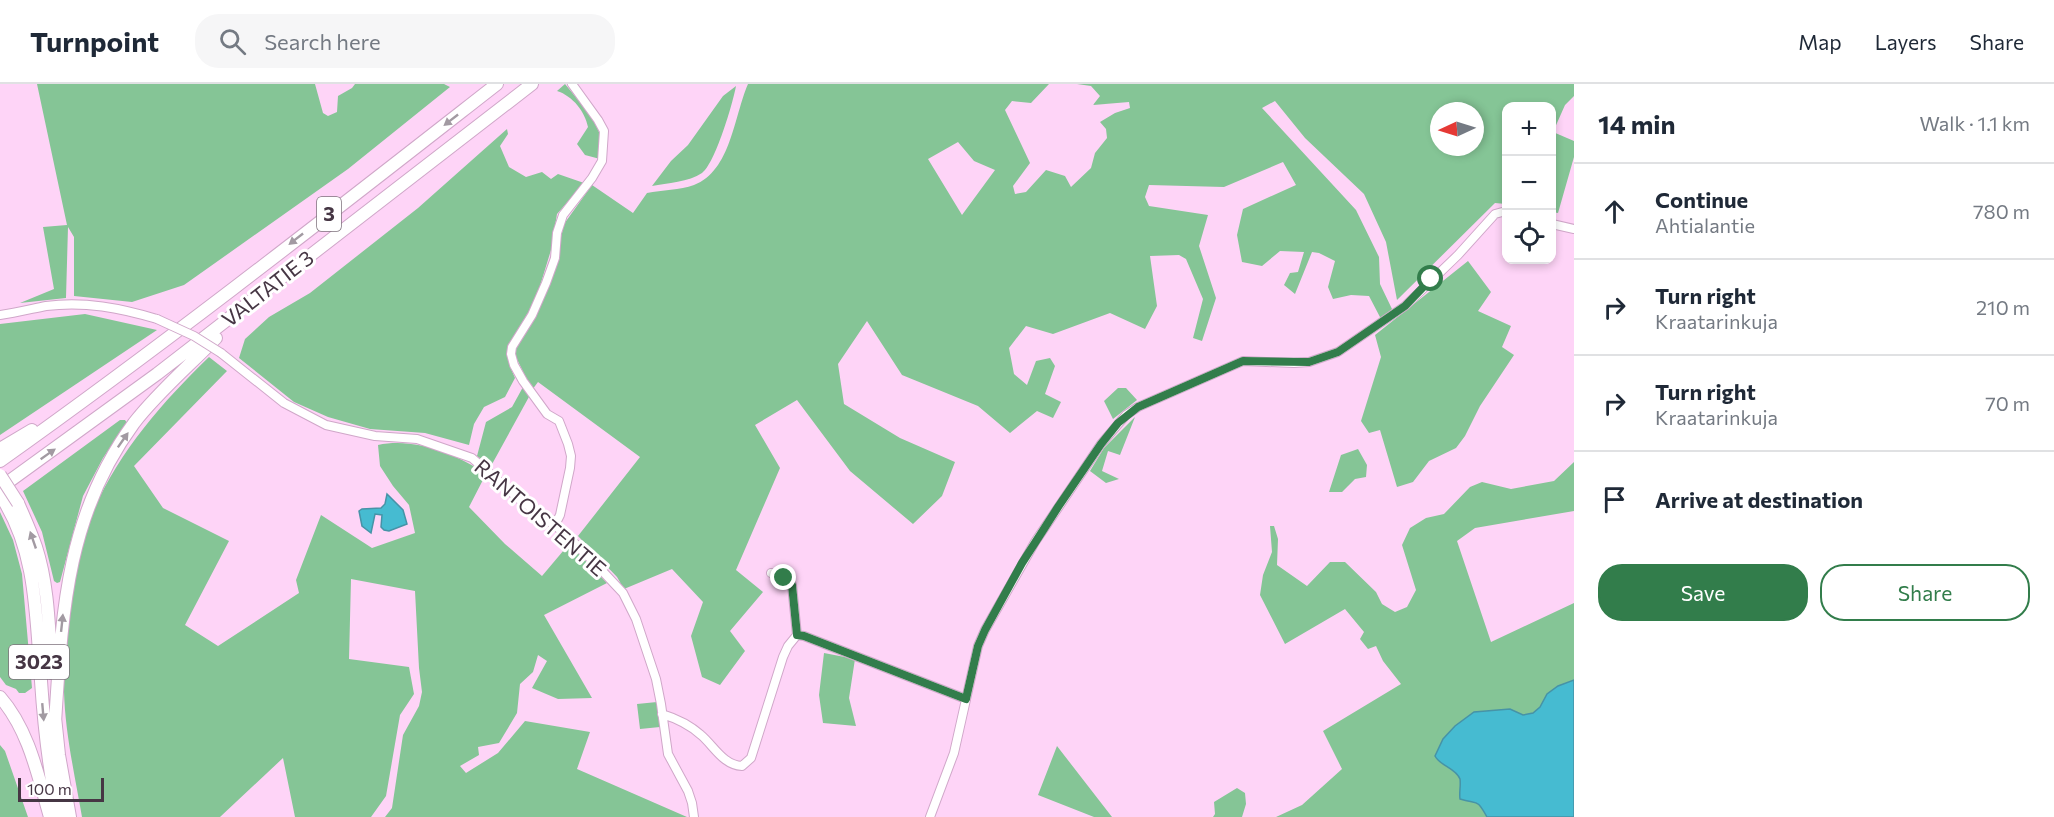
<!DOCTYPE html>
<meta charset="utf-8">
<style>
body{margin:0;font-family:Commissioner,sans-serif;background:#f6f6f7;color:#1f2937}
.controls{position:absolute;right:18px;top:18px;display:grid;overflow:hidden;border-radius:12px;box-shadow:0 3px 9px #0003}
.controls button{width:54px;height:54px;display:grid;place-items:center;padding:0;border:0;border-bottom:2px solid #e0e1e3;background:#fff;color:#1f2937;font:30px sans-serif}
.compass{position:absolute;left:1430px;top:18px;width:54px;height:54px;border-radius:50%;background:#fff;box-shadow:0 3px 9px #0003;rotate:266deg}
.scale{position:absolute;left:18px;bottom:15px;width:86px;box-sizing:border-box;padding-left:6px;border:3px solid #463644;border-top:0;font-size:16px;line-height:21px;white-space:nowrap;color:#463644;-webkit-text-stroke:4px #fff;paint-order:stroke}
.stop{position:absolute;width:18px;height:18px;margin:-14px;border:4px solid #327d4b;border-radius:50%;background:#fff}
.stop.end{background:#327d4b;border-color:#fff;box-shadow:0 2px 6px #0008}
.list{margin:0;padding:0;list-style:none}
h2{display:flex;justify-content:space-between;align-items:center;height:78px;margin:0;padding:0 24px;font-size:26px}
h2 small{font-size:20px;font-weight:400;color:#747a83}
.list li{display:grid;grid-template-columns:39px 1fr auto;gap:18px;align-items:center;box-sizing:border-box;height:96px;padding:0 24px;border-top:2px solid #e0e1e3}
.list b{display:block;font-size:22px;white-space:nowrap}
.list p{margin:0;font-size:20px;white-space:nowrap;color:#747a83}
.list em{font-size:20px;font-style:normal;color:#747a83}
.actions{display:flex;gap:12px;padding:18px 24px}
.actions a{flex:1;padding:14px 0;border:2px solid #327d4b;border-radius:24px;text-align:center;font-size:21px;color:#327d4b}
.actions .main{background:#327d4b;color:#fff}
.icon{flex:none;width:33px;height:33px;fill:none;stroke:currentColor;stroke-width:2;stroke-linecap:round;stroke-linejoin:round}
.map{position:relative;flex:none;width:1574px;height:733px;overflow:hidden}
header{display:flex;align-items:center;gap:36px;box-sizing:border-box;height:84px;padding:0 30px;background:#fff;border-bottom:2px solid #e0e1e3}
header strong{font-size:28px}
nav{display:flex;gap:33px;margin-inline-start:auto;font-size:21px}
.search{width:420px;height:54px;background:#f6f6f7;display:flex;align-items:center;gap:15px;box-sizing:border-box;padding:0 21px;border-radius:24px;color:#747a83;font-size:22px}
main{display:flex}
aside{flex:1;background:#fff}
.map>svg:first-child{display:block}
.green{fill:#85c596;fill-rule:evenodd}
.water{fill:#46bbd1;stroke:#4693a7;stroke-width:1.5}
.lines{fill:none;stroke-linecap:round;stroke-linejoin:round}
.minor-casing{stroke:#d0a7c9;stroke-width:10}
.highway-casing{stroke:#d0a7c9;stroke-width:14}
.minor{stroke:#fff;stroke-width:8}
.highway{stroke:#fff;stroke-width:12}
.minor-bridge-casing{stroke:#d0a7c9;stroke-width:10;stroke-linecap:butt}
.highway-bridge-casing{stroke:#d0a7c9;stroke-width:14;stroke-linecap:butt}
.minor-bridge{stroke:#fff;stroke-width:8}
.highway-bridge{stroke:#fff;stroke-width:12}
.oneway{fill:#a29aa2}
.route{stroke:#327d4b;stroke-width:8}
.labels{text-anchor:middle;stroke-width:6;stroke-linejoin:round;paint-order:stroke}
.shield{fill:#fff;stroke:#7e727c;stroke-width:1.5}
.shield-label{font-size:20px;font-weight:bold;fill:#463644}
.street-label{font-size:21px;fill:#463644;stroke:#fff}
</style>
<header>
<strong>Turnpoint</strong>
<div class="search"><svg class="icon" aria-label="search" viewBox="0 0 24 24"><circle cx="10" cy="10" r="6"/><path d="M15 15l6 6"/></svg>Search here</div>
<nav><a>Map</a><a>Layers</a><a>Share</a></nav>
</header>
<main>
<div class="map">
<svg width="1574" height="733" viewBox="0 0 1574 733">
<rect width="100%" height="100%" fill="#fed4f7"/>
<path class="green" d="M37 0H315L323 29 328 32 337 28 338 12 352 4 355 0H444L450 3 348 85 184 201 132 218 74 212V153L68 143 66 214 20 219 54 205 43 143 67 141Z
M565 0 592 33 599 48 600 75 585 71 577 60 588 43C585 28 573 12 557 7Z
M748 0H1049L1031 19 1012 17 1005 26 1030 79 1013 102 1015 110 1026 108 1046 86 1065 92 1071 103 1091 84 1095 69 1107 54 1106 45 1100 38 1115 29 1130 24 1129 18 1093 21 1100 12 1091 2 1077 0H1574V12L1565 21 1553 48 1574 57V73L1558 129 1552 128V22H1506V120L1495 119 1397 216 1386 158 1364 110 1305 54 1275 17 1262 24 1356 126 1379 173 1380 200 1392 225 1381 235 1369 212 1351 211 1333 215 1328 203 1335 177 1319 169 1312 168 1295 210 1284 201 1290 189 1298 188 1304 168 1280 167 1262 182 1242 178 1237 151 1243 125 1296 101 1283 78 1224 103 1149 101 1145 113 1149 122 1208 131 1199 162 1216 214 1202 257 1193 254 1203 215 1186 175 1179 171 1150 172 1157 222 1145 245 1110 229 1053 250 1026 242 1009 264 1014 290 1027 301 1036 277 1050 274 1055 282 1045 310 1061 318 1053 334 1037 327 1010 349 978 322 902 291 867 237 838 280 844 320 900 354 955 378 942 412 913 440 850 387 797 316 755 341 780 384 736 486 763 508 730 547 745 567 720 601 702 593 691 552 703 518 672 485 624 505 617 493 578 452 640 373 538 298 532 306 515 271 517 261 559 162 564 140 592 101 633 129 647 109C662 106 680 106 694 101 731 87 734 32 748 0ZM1439 27H1475V63H1439ZM958 58 974 77 995 86 962 131 928 75Z
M736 2C733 19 715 80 702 89 689 98 667 99 652 102L671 77 688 61 723 12Z
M507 45 508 50 500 62 509 83 526 93 542 88 551 95 558 90 584 99 557 130 551 166 536 215 508 263 509 280 515 294 505 313 484 323 474 340 469 361 425 349 370 345 328 333 294 318 239 274 245 255 269 233 310 209 418 124Z
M1468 177 1491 208 1478 227 1511 242 1502 263 1514 271 1480 322 1465 352 1456 364 1429 377 1413 398 1397 403 1380 346 1369 349 1361 337 1381 273 1375 251Z
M85 230 157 246 0 351V240Z
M209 273 227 287 134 382 163 424 229 457 185 541 218 562 299 509 296 496 321 431 372 464 415 449 409 421 393 402 380 382 378 361C414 353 457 370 486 390L469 423 505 460 542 492 569 460 607 499 544 531 592 614 558 615 532 604 547 577 538 571 533 588 520 600 517 629 499 659 478 663 479 671 460 682 466 689 498 669 525 637 590 648 577 685 687 733H385L392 724 403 651 419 622 422 608 419 584 415 507 351 495 349 575 409 583 414 610 400 631 386 712 371 733H295L283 674 220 733H82C75 692 65 649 64 607 64 582 67 555 70 530 72 515 73 500 76 485 91 400 149 331 209 273Z
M523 303 530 311 491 382 477 372 486 338 512 323Z
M1118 304H1126L1137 316 1113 335 1104 317Z
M1135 333 1120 371 1108 367 1102 387 1119 395 1106 399 1090 387 1104 364Z
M120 336H125L127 339 103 374 83 412 60 498 57 499 54 497 42 448 23 407Z
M1358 365 1367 381 1366 393 1355 395 1342 408H1329L1341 371Z
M1574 378V427L1475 444 1457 457 1491 558 1574 519V733H1276L1302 721 1342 685 1323 647 1401 600 1383 577 1376 562 1368 565 1360 555 1364 548 1345 525 1285 560 1260 511 1263 491 1272 468 1270 442H1274L1278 455 1277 481 1307 502 1330 478H1345L1376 508 1382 520 1395 528 1407 523 1416 506 1402 461 1410 444 1426 434 1444 430 1470 403 1482 398 1511 405 1554 397Z
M0 428 13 456 22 490 32 604 25 609H19L16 605 6 601 0 593Z
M824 569 855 575 849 614 856 642 823 639 819 611Z
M657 618 660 643 640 645 637 620Z
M0 661 5 667 28 733H0Z
M1057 662 1112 733H1094L1038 711Z
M1237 704 1245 709 1246 720 1242 733H1213L1215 730 1214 718Z"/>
<path class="water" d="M387 410 403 426 407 440 389 447 384 446 381 443 382 431 375 430 371 449 362 442 359 427 362 425 381 424 385 420Z
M1574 596V733H1487C1476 713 1478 721 1460 715 1459 709 1461 701 1460 695 1456 684 1440 682 1435 672L1443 655 1455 642 1474 628 1510 625 1523 631 1533 629 1540 623 1547 610 1558 602Z"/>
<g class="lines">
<g class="minor-casing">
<path id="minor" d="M1552 140 1574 145
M0 231C15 229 31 225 46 222 85 217 120 224 157 235
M221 269 284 319 326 341 375 352 417 355 472 374 519 415 562 447 592 476 623 509 636 535 656 595 661 620 668 670 688 707 692 719 694 733
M555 441 560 431 570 384 571 372 568 360 559 337 547 330 523 297 514 281 511 270 512 263 532 231 546 199 555 174 557 149 563 131 592 94 602 77 604 47 598 36 572 0
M797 551 804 552 966 615
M662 630C675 634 691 642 701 651 714 662 723 681 742 682L751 674 783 573 788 562 797 551 792 501 779 491 771 489
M930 733 954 669 978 562 985 546 1035 458 1101 360 1126 331 1138 323 1243 277 1294 279 1309 278 1338 268 1405 222 1458 171 1495 130 1506 127"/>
</g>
<g class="highway-casing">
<path id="highway" d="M0 365 32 346
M0 377C169 257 333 128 497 0
M0 404 157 290 532 0
M0 411C37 465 36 534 41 597 44 642 49 688 59 733
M18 419C24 433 31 448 36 463 49 503 49 548 52 589
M0 613C29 646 38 692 50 733
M55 633 59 671 70 733
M55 639C62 530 66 431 134 339 158 308 189 282 216 254"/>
</g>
<use href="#minor" class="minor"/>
<use href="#highway" class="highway"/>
<g class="minor-bridge-casing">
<path id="minor-bridge" d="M157 235 194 252 221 269"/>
</g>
<g class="highway-bridge-casing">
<path id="highway-bridge" d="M0 391 18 419"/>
</g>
<use href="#minor-bridge" class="minor-bridge"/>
<use href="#highway-bridge" class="highway-bridge"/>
</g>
<defs><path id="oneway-solid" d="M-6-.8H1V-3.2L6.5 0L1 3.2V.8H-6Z" transform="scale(1.5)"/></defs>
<g class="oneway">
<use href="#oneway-solid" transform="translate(451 36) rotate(142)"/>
<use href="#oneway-solid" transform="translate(296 155) rotate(142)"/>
<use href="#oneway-solid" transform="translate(123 356) rotate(-55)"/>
<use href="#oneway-solid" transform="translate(48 370) rotate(-35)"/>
<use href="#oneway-solid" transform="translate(33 456) rotate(-109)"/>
<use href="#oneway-solid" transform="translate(62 539) rotate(-84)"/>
<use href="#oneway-solid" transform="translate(43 628) rotate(85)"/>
</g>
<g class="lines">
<path class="route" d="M784 494 792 501 797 551 804 552 966 615 978 562 985 546 1022 479 1058 423 1101 360 1118 339 1138 323 1243 277 1309 278 1338 268 1405 222 1431 195"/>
</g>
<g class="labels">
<g class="shield">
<rect x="317" y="113" width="24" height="34" rx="4.5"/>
<rect x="9" y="561" width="60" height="34" rx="4.5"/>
</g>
<g class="shield-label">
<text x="329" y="137">3</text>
<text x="39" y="585">3023</text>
</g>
<g class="street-label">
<text transform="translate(268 205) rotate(-38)" y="7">VALTATIE 3</text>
<text transform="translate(540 434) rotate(41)" y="7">RANTOISTENTIE</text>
</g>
</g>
</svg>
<div class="controls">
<button>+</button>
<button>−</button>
<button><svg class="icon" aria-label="locate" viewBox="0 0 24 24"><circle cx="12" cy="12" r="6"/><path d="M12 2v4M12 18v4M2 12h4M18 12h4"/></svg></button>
</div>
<svg class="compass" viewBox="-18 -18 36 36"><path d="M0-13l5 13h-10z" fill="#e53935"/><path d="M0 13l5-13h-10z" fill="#747a83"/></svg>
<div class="scale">100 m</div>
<div class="stop" style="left:1431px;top:195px"></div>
<div class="stop end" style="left:784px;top:494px"></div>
</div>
<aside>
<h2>14 min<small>Walk · 1.1 km</small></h2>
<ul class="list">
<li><svg class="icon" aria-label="ahead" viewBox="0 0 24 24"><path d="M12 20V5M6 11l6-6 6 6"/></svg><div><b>Continue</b><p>Ahtialantie</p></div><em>780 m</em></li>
<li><svg class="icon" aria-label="right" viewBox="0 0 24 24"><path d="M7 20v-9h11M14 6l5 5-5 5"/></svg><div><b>Turn right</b><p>Kraatarinkuja</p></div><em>210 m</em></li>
<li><svg class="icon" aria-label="right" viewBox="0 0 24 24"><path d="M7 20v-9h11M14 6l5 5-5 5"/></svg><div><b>Turn right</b><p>Kraatarinkuja</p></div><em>70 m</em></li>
<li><svg class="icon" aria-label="arrive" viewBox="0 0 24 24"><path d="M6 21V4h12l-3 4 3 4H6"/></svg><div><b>Arrive at destination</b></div></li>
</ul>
<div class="actions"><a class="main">Save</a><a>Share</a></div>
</aside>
</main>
